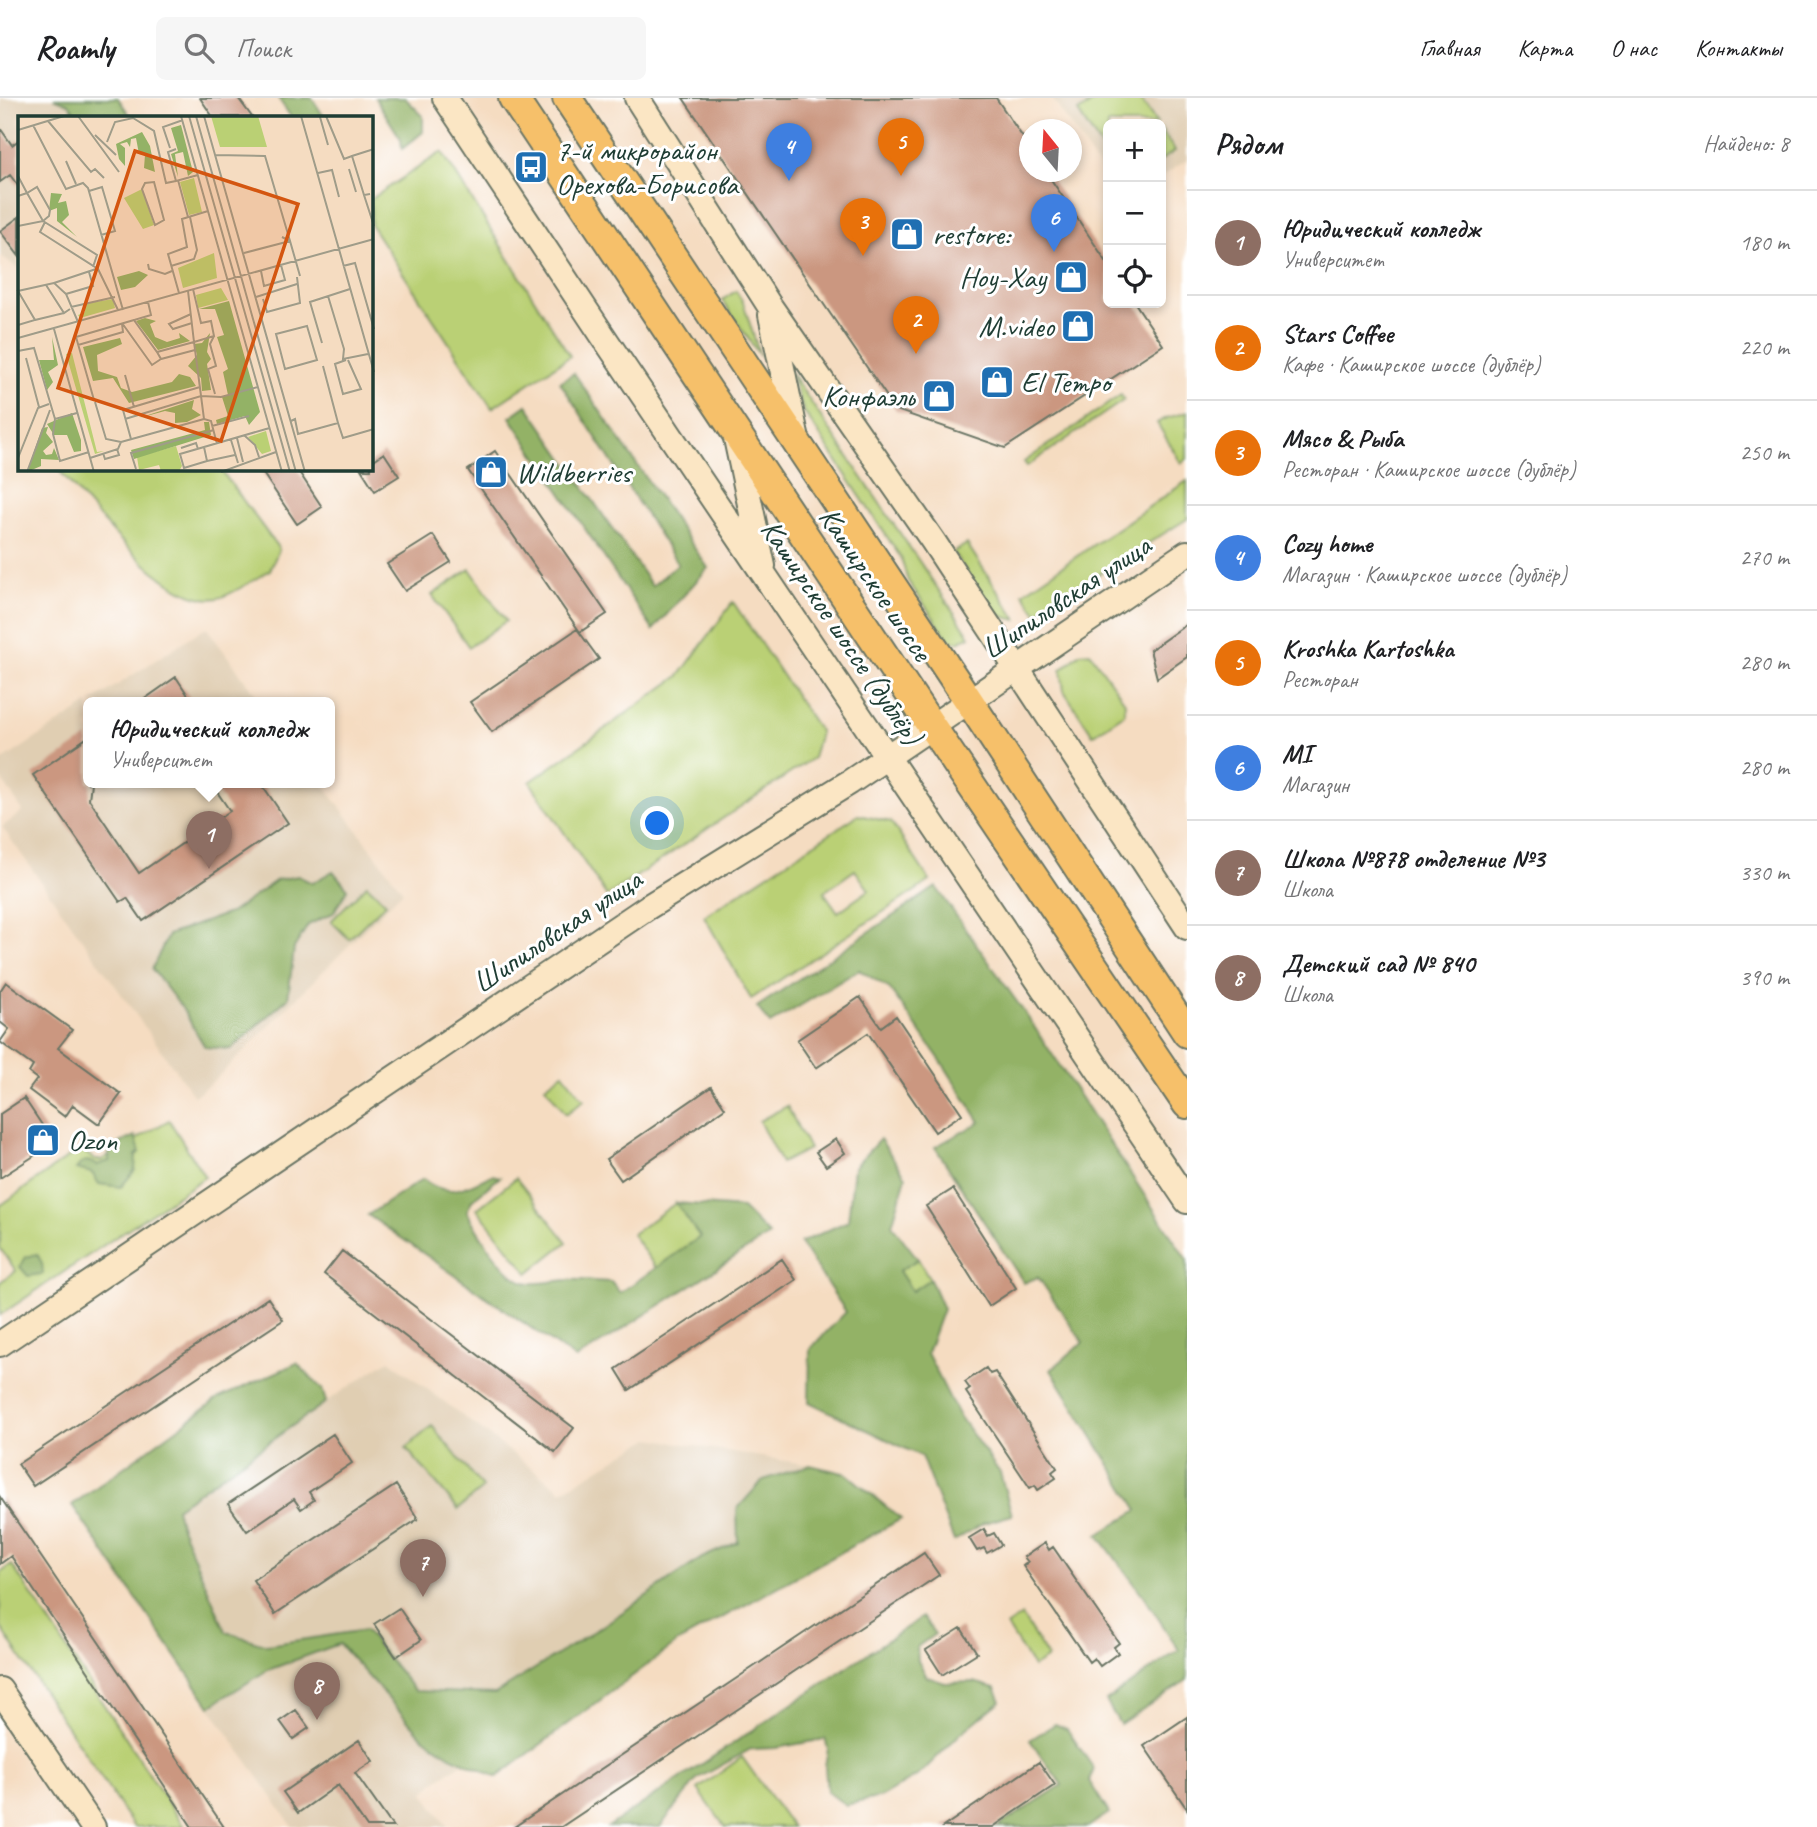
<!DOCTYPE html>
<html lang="ru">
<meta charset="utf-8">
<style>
body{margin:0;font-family:Caveat,sans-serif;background:#f6f6f6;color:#202124}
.controls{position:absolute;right:21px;top:21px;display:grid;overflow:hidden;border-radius:10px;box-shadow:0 4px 10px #0003}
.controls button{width:63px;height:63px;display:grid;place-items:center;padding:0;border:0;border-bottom:2px solid #e0e0e0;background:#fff;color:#202124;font:35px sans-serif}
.compass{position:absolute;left:1019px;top:21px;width:63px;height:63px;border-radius:50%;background:#fff;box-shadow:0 4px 10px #0003;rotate:342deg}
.you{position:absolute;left:658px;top:726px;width:24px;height:24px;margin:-18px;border:5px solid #fff;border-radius:50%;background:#1a73e8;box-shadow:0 0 0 10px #1a73e833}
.badge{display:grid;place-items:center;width:46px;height:46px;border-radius:50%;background:#b45309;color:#fff;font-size:23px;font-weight:700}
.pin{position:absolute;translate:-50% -58px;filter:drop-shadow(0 2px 4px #0008)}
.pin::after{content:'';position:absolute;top:37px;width:24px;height:21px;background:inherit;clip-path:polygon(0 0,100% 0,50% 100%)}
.popup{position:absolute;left:83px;top:599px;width:252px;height:91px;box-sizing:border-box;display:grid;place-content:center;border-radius:10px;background:#fff;filter:drop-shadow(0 2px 5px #0005);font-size:23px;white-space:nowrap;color:#757577}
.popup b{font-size:26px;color:#202124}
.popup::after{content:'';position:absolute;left:50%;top:100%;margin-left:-14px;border:14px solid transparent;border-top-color:#fff}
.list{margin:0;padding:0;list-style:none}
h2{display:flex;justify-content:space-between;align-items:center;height:91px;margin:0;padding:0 28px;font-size:30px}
h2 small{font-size:23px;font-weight:400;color:#757577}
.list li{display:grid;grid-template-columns:46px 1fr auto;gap:21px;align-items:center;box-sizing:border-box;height:105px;padding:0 28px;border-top:2px solid #e0e0e0}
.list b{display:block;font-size:26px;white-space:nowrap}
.list p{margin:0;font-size:23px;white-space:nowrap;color:#757577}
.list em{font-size:23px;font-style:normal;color:#757577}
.icon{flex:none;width:38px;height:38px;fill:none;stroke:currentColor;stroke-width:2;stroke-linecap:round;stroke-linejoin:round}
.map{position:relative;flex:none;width:1187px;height:1729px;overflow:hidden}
header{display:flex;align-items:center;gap:42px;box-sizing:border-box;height:98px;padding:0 35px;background:#fff;border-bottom:2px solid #e0e0e0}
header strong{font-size:33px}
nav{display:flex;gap:38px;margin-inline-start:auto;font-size:24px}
.search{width:490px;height:63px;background:#f6f6f6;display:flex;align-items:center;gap:18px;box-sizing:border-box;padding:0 24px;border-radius:10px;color:#757577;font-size:26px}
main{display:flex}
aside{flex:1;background:#fff}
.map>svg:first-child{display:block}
.built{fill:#e0ceb2}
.green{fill:#bad074;stroke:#6c8654;stroke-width:2;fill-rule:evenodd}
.forest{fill:#93b266;stroke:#59784d;stroke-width:2}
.building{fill:#cb9780}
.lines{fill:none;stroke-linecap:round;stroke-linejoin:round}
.secondary-casing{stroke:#6a7565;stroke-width:28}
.primary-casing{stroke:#6a7565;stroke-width:32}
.secondary{stroke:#fbe6c4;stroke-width:24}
.primary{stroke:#f6c06b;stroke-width:28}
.labels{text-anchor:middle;stroke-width:6;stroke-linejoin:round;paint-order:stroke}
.poi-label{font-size:30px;fill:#1f3d34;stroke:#fff;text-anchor:start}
.street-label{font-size:30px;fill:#1f3d34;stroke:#fff}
.inset-road{fill:none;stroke:#9f9c89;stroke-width:2}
.view{fill:#d45610;fill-opacity:0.15;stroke:#d45610;stroke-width:3.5}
.inset-edge{fill:none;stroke:#1f3d34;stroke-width:3.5}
</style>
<header>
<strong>Roamly</strong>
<div class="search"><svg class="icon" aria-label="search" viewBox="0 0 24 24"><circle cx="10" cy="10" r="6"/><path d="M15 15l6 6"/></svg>Поиск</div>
<nav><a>Главная</a><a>Карта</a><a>О нас</a><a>Контакты</a></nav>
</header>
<main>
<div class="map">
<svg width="1187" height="1729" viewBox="0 0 1187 1729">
<rect width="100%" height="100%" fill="#fff"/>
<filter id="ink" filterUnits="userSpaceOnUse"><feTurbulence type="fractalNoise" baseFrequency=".0143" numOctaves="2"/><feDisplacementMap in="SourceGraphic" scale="14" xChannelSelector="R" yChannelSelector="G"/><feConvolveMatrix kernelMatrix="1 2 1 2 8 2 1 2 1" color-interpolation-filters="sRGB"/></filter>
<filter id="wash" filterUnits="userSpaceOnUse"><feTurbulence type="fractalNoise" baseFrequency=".00686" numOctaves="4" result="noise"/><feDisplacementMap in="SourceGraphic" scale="28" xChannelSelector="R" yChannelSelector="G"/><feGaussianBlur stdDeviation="1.57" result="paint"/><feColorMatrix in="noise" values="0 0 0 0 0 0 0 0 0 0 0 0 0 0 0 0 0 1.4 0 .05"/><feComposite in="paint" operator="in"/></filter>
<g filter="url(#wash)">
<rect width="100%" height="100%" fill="#f5dcc1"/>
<path class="built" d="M0 0H104L118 19H19V171L0 157Z
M1052 0H1187V62L1161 79V26H1108V83Z
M206 529 262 605H90Z
M88 606V685H322L403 793 216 981 194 998 2 729 23 713 0 679V664Z
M389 1262 562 1393 650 1340 810 1367 847 1376 870 1395 434 1684 424 1695 448 1729H293L101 1453Z"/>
<path class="green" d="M1100 0H1140L1157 26H1108V60L1078 14Z
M1161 32 1175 53 1161 62Z
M442 54 570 258 492 310 371 127V101Z
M736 193 743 204 760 258 722 202Z
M791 275 970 538 958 544 949 542 908 483 901 460 803 312Z
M1121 297 1124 302 1027 368 1024 364Z
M1187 314V361L1181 365 1157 325 1167 320Z
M58 371H220L279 451 270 472C258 479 230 498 218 500 168 511 88 405 58 371Z
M1187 383V421L1037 515 1023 495Z
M967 446 1017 522 996 517 953 454Z
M470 471 506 523 469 549 432 497Z
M733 504 820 634 813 660 607 798 530 684 679 578Z
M1090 554 1125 604 1124 616 1093 637 1064 593 1061 572 1080 555Z
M858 717 891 724 930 783 751 901 704 818ZM855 772 869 792 838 814 824 794Z
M367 787 386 805 349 841 331 823Z
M563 975 584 1002 566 1016 545 988Z
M787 1008 809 1051 781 1065 759 1023Z
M169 1022 205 1079 0 1217V1184L16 1173 0 1150V1108L77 1053 82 1052 95 1062H101Z
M516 1080 567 1144 528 1175 477 1111Z
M676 1105 700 1139 656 1170 632 1136Z
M918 1161 930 1181 912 1193 899 1173Z
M432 1328 483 1390 458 1411 406 1350Z
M12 1467 184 1729H134L0 1528V1475Z
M1022 1518 1048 1560 1033 1569 1007 1528Z
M742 1659 792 1729H725L698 1691Z"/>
<path class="forest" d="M54 0H118L131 19H78L69 6Z
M278 0H312L324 19H291Z
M375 0H405L423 18V34L402 51 401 41Z
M574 275 708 470 653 532 510 319 527 307 652 488 678 466 560 284Z
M333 773 348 791 333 815 308 827 294 850 288 900 231 951 205 949 182 910 152 871 168 837 232 814 277 782 298 778 312 785Z
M936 789 1029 921 1187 1162V1582L1120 1626 1106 1603 1179 1552 1145 1500 1098 1437 1138 1412 1051 1272 1083 1244 1038 1179 1024 1185 935 1049 980 1024 943 966 890 891 859 872 770 926 757 909Z
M135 1038 140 1054 136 1057 135 1072 121 1089 99 1086 92 1075 76 1071C83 1062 87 1061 97 1067L109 1063V1054L122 1044Z
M880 1041 906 1079 892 1127 918 1161 899 1173 912 1193 930 1181 943 1211 927 1255 957 1315 1000 1375 1012 1417 984 1425 954 1443 921 1358 809 1304 810 1251 846 1214 800 1145 848 1123 854 1069Z
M492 1077 500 1079 472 1102 467 1113C476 1132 504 1177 524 1184 537 1188 555 1182 568 1182 582 1181 596 1184 611 1184L620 1195 700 1139 676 1105 742 1110 769 1137 576 1261 368 1117 423 1081C449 1102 466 1089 492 1077Z
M37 1156 42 1165 43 1176 28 1178 20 1169 26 1159Z
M297 1265 322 1291 326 1304 176 1410 180 1427 226 1534 267 1547 365 1532 415 1593 495 1596 604 1527 702 1460 738 1444 737 1411 763 1382 810 1367 847 1376 901 1421 678 1544 497 1679 450 1658 423 1639 339 1546 268 1572 210 1608 72 1407 219 1300Z
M922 1519 935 1536 917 1549 918 1563 927 1579 945 1585 974 1584 995 1590 1001 1603 960 1636 920 1676 881 1699 846 1707 827 1694 825 1668 828 1651 825 1641 776 1650 751 1651 697 1681 660 1729H608Z
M1055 1626 1067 1631 1094 1671 1089 1683 1109 1715 1088 1729H997L1062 1687 1030 1642Z"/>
<g id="blocks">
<path class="building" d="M200 0H238L252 19H213Z
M683 0H996L1030 50V74H1046L1108 166V205H1135L1163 247 1005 350 896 312Z
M0 30 12 47 19 42V89L10 77 0 84Z
M19 119V158L0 133Z
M495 353 607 516 580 534 468 372Z
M384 355 399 378 375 393 361 371H371V364Z
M260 371H297L322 409 297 426Z
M433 437 451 464 405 493 387 466Z
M1187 526V559L1157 580 1150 552Z
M577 531 599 561 492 634 470 604Z
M176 579 193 605H139Z
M88 639V685H91L89 701 139 775 230 713 211 685H261L288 725 143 823 127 800 120 804 33 677Z
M6 884 72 932 58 950 121 996 99 1026 73 1007 65 1019 29 992 37 981 29 975 33 968 0 944 9 931 0 924V893Z
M860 899 881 929 896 918 962 1016 935 1034 868 935 816 970 797 942Z
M711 989 725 1010 621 1082 606 1061Z
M24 1000 54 1045 0 1080V1016Z
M836 1041 845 1055 826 1068 816 1054Z
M953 1091 1016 1190 989 1208 926 1108Z
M342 1153 574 1330 555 1354 324 1176Z
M782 1161 796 1182 629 1292 616 1271Z
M268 1200 283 1222 33 1388 18 1366Z
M986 1270 990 1276 995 1274 1057 1370 1052 1374 1056 1380 1038 1392 1035 1387 1030 1390 966 1294 970 1291 965 1284Z
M333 1336 352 1365 309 1394 314 1402 301 1411 294 1401 247 1433 228 1406Z
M396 1387 418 1421 275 1516 253 1482Z
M0 1399 31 1444 224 1729H192L11 1458 0 1466Z
M984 1431 988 1438 994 1435 1001 1447 987 1455 984 1450 977 1453 969 1440Z
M1045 1445 1049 1452 1053 1449 1119 1545 1114 1549 1118 1555 1100 1568 1094 1560 1089 1564 1023 1468 1028 1464 1024 1459Z
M924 1455 939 1477 561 1729H514Z
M399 1510 421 1542 396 1559 374 1526Z
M961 1530 977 1555 942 1577 926 1552Z
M296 1612 309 1630 293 1641 280 1623Z
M1187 1619V1711L1144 1648Z
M359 1642 373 1663 355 1675 393 1729H367L338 1687 298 1715 283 1694Z
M1039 1664 1055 1687 993 1729H943Z"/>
</g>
</g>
<g filter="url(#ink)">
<use href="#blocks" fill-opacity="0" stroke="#6a7565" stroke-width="2"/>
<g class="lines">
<g class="secondary-casing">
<path id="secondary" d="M445 0 607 244 1187 1103
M637 0 769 207 933 443 1187 829
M771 217 797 342
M736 340 763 468
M0 1246 648 809 850 684 1187 455
M0 1592 93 1729"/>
</g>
<g class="primary-casing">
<path id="primary" d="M513 0 932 629 1187 1006
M567 0 969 603 1187 935"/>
</g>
<use href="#secondary" class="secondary"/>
<use href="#primary" class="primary"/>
</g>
</g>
<defs>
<g id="bus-square" transform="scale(1.75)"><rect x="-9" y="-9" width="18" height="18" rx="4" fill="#1f6fb2" stroke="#fff"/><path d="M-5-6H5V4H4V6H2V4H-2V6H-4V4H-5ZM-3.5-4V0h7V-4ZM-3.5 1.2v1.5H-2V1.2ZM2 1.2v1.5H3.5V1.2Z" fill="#fff"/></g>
<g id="shop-square" transform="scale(1.75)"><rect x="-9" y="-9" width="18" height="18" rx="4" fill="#1f6fb2" stroke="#fff"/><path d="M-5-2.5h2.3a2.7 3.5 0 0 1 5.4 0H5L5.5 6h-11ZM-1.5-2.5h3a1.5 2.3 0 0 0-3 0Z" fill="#fff"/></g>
</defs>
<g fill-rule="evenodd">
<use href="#bus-square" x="531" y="69"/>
<use href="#shop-square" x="907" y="136"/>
<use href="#shop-square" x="1071" y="179"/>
<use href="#shop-square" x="1078" y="228"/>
<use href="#shop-square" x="997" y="284"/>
<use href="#shop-square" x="939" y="298"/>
<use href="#shop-square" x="491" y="374"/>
<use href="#shop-square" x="43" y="1042"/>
</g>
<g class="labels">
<g class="poi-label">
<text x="556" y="62">7-й микрорайон<tspan x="556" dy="34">Орехова-Борисова</tspan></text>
<text x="932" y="146">restore:</text>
<text x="1046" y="189" text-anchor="end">Ноу-Хау</text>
<text x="1054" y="238" text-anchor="end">M.video</text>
<text x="1021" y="294">El Tempo</text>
<text x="914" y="308" text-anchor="end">Конфаэль</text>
<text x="516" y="384">Wildberries</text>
<text x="68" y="1052">Ozon</text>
</g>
<g class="street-label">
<text transform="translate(876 486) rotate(56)" y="10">Каширское шоссе</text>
<text transform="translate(1066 499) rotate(-34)" y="10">Шипиловская улица</text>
<text transform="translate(842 534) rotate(56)" y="10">Каширское шоссе (дублёр)</text>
<text transform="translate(557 833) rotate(-34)" y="10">Шипиловская улица</text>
</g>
</g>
<g transform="translate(18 18)">
<rect width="355" height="355" fill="#f5dcc1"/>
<path d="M193 0H240L249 31H202ZM176 62 184 96 171 99 162 66ZM124 73 136 109 125 113 106 82ZM196 137 199 162 165 172 160 152ZM203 172 210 184 180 192 178 179ZM95 183 97 192 62 202 60 199 67 196 65 188ZM54 237 79 336 86 335 77 338 48 238ZM248 315 253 335 244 338 230 321ZM158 330 164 350 161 355H143L141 349 121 354 119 341Z" fill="#bad074"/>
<path d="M163 9 175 56 170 60 165 36 157 38 160 61 153 38 160 35 153 12ZM124 16 132 30 137 56 126 52 127 39 121 38 118 22 113 23 112 31 109 26 102 28 107 32V50L101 43 98 28ZM33 77 44 78 40 87 48 85 51 99 44 106 59 121 39 105V92L31 95ZM121 155 130 159 117 171 103 174 99 161ZM211 185 242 296 231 309 227 300 199 308 198 304 210 300 204 281 210 279 205 256 210 253 199 221 206 219 197 193H181ZM127 202 138 205 132 208 137 221 149 226 162 222 161 217 172 225 140 234 118 205ZM192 217 189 236 193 243 189 248 193 274 184 275 183 262 170 250 179 239 176 228 184 227ZM34 221 40 249 30 256 35 266 29 274 21 244H36ZM102 222 104 228 79 239 80 255 99 261 103 272 114 276 154 266 161 258 172 261 178 270 111 287 95 262 75 265 65 231ZM176 284 174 293 183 299 169 306 157 307V297L147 295 121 302ZM54 297 63 324V335L56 336 49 319H36L29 308ZM186 306H191L193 319 116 343 113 334 187 314ZM30 311 28 317 35 326 25 335 28 339 34 338 36 332 41 344 23 343V350L9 356 24 312Z" fill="#93b266"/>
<path class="inset-road" d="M60 0 101 56M163 0 264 356M171 0 272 356M178 0 278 356M186 0 287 356M283 0 356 256M308 0 326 43 334 40M302 1 310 29M30 5 73 56 77 53 86 62M15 9 48 73 65 67 70 72 105 194M0 14 46 0M77 19 98 39M89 26 97 6 115 2 136 15 148 67 158 65M152 32 145 11 165 4M158 33 150 36 158 65 180 59M197 39 247 40 272 125 226 137M48 45 58 68M331 53 338 76M300 57 314 54 321 81M0 60 9 77 19 71 32 94 31 100 25 105 9 77 0 80M160 64 170 101M136 66 146 104 137 109 124 73 127 67ZM71 75 84 71 97 115 83 119M352 78 346 79 356 110M346 79 334 40 356 33M27 106 22 116 80 153 100 194M0 110 25 105 79 139 75 151M264 121 272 125 282 160M130 148 131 153 147 158 154 155M153 150 176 143 179 134 172 101M325 150 337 147 356 213M243 155 246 170 267 164 263 149M28 169 46 197 52 193M175 173 183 207 193 205 196 220 176 226 186 303 193 305 199 328M161 177 150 138 169 131 164 103 190 95M48 178 36 167 78 153M310 180 326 233 325 243 350 238M238 181 279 168M245 183 249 196 282 187 279 161M130 186 133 199 116 204 139 236 176 226 170 175M53 191 97 181M173 198 151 208 155 213 174 207M17 204 46 197M60 206 48 178 75 170 71 156M104 207 134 249 143 243M0 209 17 204 0 175 36 167M289 210 299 244 267 253 258 218ZM36 213 76 356M196 220 192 228 198 250 190 253 197 278M0 222 356 123M304 227 292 186 332 173M60 229 105 216 104 208M0 235 16 232 37 303 35 318 42 345 71 336M139 236 143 243 177 234M8 242 21 291M328 244 317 248 325 278 343 273 330 244M305 250 320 307M107 259 116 291M76 284 58 221 116 204M37 303 59 297M107 303 183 280 203 281 240 271M273 305 277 303 280 318 320 307 325 322 356 313M194 310 231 300M227 320 237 329 241 341M219 322 225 346M113 323 105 294 182 271M213 324 220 347M103 326 186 303M186 331 189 345 166 352 162 338 248 313 252 312M163 332 178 327 180 333M85 337 87 343 101 339 99 333M0 342 20 292 31 288M72 342 100 333 103 326 88 323 77 286M189 345 217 339M118 353 113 337 196 314M9 356 32 294M203 356 258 336"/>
<path class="view" d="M117 35 280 88 203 325 40 272Z"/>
<rect width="355" height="355" class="inset-edge"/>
</g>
</svg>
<div class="controls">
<button>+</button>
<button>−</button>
<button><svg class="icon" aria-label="locate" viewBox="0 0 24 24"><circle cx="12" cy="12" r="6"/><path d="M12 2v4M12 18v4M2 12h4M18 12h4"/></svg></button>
</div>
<svg class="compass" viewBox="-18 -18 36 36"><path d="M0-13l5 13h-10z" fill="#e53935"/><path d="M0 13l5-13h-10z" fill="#757577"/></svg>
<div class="you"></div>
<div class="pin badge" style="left:209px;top:771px;background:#8d6e63">1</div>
<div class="popup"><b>Юридический колледж</b>Университет</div>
<div class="pin badge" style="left:916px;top:256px;background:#e8710a">2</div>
<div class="pin badge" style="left:863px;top:158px;background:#e8710a">3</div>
<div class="pin badge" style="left:789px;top:83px;background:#3f7fe0">4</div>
<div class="pin badge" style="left:901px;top:78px;background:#e8710a">5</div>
<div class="pin badge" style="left:1054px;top:154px;background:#3f7fe0">6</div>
<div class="pin badge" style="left:423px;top:1499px;background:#8d6e63">7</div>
<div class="pin badge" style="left:317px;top:1622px;background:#8d6e63">8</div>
</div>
<aside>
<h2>Рядом<small>Найдено: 8</small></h2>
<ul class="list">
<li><span class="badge" style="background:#8d6e63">1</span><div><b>Юридический колледж</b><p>Университет</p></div><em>180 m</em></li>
<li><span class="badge" style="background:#e8710a">2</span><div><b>Stars Coffee</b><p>Кафе · Каширское шоссе (дублёр)</p></div><em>220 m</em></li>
<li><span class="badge" style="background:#e8710a">3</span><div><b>Мясо &amp; Рыба</b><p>Ресторан · Каширское шоссе (дублёр)</p></div><em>250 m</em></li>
<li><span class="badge" style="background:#3f7fe0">4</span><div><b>Cozy home</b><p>Магазин · Каширское шоссе (дублёр)</p></div><em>270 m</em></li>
<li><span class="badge" style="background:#e8710a">5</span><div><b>Kroshka Kartoshka</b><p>Ресторан</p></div><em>280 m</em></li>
<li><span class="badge" style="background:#3f7fe0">6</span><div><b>MI</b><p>Магазин</p></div><em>280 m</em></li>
<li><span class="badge" style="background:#8d6e63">7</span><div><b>Школа №878 отделение №3</b><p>Школа</p></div><em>330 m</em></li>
<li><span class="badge" style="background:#8d6e63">8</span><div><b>Детский сад № 840</b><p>Школа</p></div><em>390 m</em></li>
</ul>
</aside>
</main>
